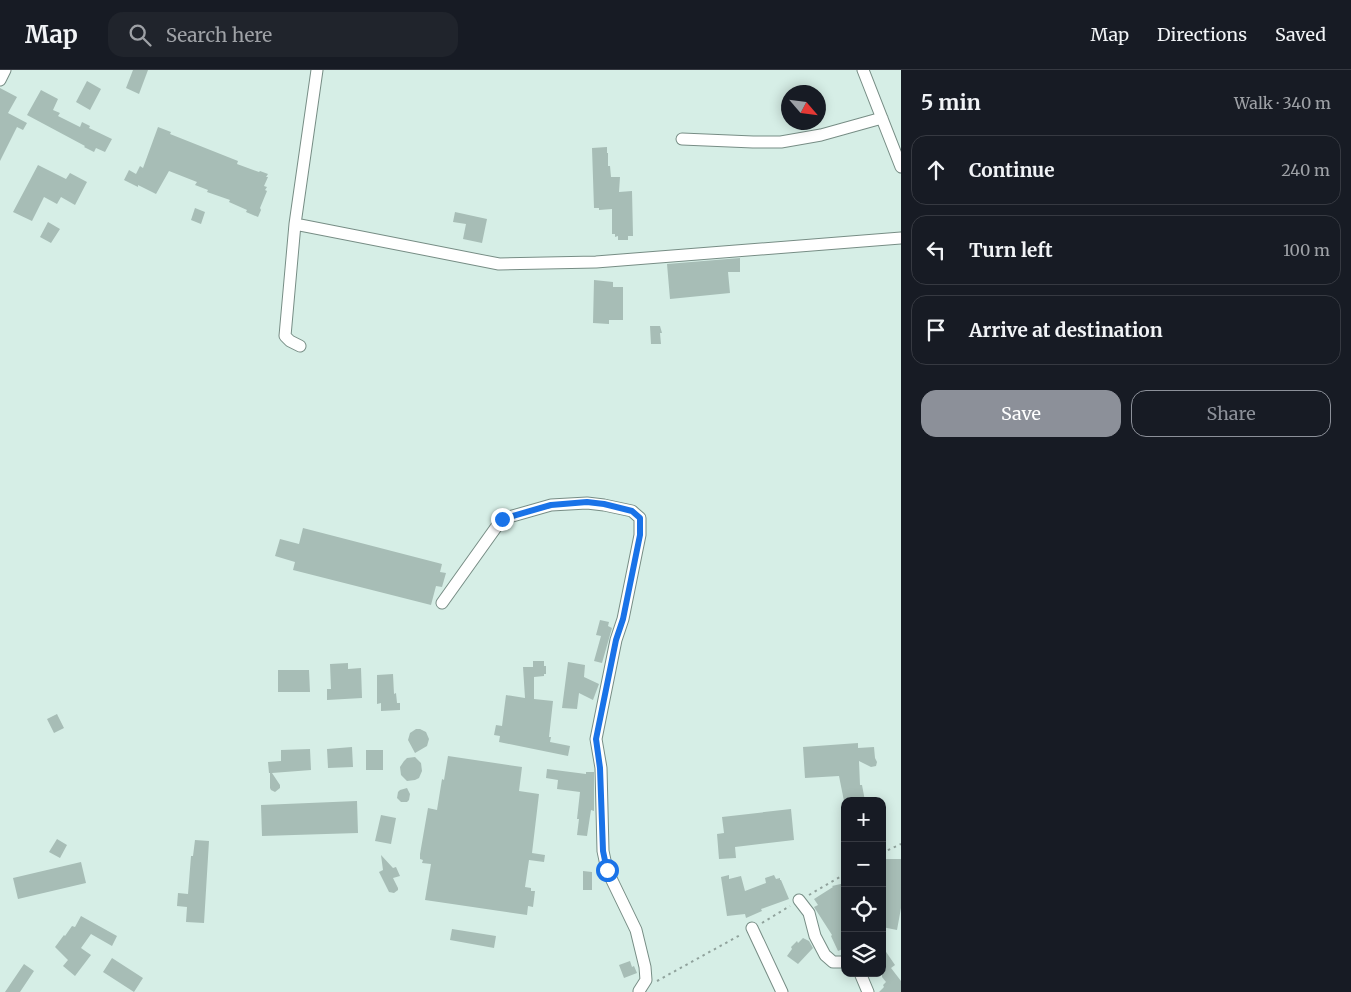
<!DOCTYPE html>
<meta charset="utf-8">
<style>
body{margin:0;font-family:Merriweather,serif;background:#20242c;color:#f1f3f6}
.controls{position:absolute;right:15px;bottom:15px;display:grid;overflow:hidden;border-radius:10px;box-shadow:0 2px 12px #0003}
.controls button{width:45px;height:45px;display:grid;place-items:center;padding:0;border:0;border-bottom:1px solid #363941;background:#171b24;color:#f1f3f6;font:25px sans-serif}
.compass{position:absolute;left:781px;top:15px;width:45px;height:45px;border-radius:50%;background:#171b24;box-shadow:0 2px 12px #0003;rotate:118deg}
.stop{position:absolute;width:15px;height:15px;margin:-11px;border:4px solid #1a73e8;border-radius:50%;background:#fff}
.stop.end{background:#1a73e8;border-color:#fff;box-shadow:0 1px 5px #0008}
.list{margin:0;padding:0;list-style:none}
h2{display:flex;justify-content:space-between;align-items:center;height:65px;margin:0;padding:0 20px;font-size:21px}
h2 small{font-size:16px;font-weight:400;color:#9ea1a6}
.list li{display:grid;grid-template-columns:32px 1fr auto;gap:15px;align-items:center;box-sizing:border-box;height:70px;margin:0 10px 10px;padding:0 10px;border:1px solid #363941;border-radius:15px}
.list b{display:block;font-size:19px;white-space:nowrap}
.list em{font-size:16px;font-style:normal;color:#9ea1a6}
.actions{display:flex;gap:10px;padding:15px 20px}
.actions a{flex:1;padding:11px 0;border:1px solid #8c9099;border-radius:15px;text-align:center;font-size:18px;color:#8c9099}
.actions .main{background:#8c9099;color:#fff}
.icon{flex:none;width:28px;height:28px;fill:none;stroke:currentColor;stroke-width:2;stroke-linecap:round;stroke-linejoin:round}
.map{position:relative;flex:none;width:901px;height:922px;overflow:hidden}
header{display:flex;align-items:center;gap:30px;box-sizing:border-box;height:70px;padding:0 25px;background:#171b24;border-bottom:1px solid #363941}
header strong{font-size:24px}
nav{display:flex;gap:28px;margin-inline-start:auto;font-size:18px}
.search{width:350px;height:45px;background:#20242c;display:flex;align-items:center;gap:12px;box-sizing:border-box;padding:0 18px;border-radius:15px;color:#9ea1a6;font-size:19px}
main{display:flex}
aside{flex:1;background:#171b24}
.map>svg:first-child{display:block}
.building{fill:#a7bdb6}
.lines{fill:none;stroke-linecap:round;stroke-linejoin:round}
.minor-casing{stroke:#778d85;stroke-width:13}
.path{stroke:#90a29c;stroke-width:2;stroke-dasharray:2.5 4;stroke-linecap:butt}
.minor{stroke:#fff;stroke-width:11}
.route{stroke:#1a73e8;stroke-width:6}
</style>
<header>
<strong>Map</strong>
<div class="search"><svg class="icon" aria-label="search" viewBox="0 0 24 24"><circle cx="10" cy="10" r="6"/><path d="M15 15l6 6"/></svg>Search here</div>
<nav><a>Map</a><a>Directions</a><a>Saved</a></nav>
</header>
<main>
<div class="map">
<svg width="901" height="922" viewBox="0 0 901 922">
<rect width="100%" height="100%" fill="#d6eee6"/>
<path class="building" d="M133 0H148L139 24 126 18Z
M87 11 101 19 90 40 76 32Z
M0 18 17 27 8 43 27 53 23 60 17 57 0 91Z
M41 20 58 29 53 40 60 43 58 46 80 57 82 52 90 56 89 58 112 69 105 82 96 78 94 82 84 77 85 76 27 45Z
M158 57 171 62 170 64 238 91 237 94 259 102 260 101 268 104 266 107H268L264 116 267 117 265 120 267 121 260 138 261 140 258 147 246 142 247 140 229 132 230 130 207 122 208 120 195 115 197 112 169 101 156 124 138 115V117L124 110 129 100 136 104 140 96 143 98Z
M607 77V83H608V96H610L611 107H620L619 122 632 121 633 166H628V170H618V166L615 167V164H612V139L599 140V138H594L592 78Z
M38 95 66 109 70 103 87 112 75 135 61 127 57 134 44 127 32 151 13 142Z
M195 138 205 142 201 154 191 150Z
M455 142 487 149 482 173 463 169 466 154 453 152Z
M48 152 60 159 51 173 40 167Z
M740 188V202H728L730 223 670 229 667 194Z
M594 210 613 212V217H623V250H609V254L593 253Z
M650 256H660L662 263H660L661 274H651Z
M303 458 442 494 440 502 446 503 442 517 436 516 431 535 293 500 295 492 275 486 280 469 299 474Z
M600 550 609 552 608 556 612 558 602 593 594 591 601 566 596 565Z
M533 591H544V596H546V604H544V606L534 607V629L553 631 549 667H551L550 672 570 676 568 686 499 672 500 666 494 665 496 655 502 656 506 625 525 628 523 597H533Z
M568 592 585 595 584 607 599 614 593 630 579 623 577 639 562 638Z
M348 593V599L361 598 362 628 327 630V619H331L330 594Z
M278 600H309L310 622H278Z
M393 604 394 624 396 623 397 633H400V640L381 641V633L377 634V605Z
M57 644 64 658 54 663 47 649Z
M416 659H420L426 662 429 669 427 676 415 683 408 670 410 663Z
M858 673V678L874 677 875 688 877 692 876 696 871 697 859 691 860 715H862L865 731H844L839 706 805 708 803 677Z
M352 677 353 697 328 698 327 679Z
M310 679 311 700 272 703 280 715V718L275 722 271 720 270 718V703H269L268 692 281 691V680Z
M366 680H383V700H366Z
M448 686 522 697 519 721 539 724 532 783 545 785 544 792 529 790 525 817 531 818V821H535L533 837 528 836 527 845 425 830 431 794 422 793 423 790 420 789V784L428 738 437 740 442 709 444 710Z
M415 687 421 693 422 701 419 708 415 710 407 711 401 705 400 697 404 691 407 688Z
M547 699 586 704V702H594V741L591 740 587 766 577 765 579 749H577L580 722 557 719 558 710 546 708Z
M407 718 410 724 409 730 407 732H401L397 728 398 722 400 720Z
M357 731 358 763 262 766 261 735Z
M791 739 794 770 735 777 736 788 719 789 717 764 724 763 722 747Z
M381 745 396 748 391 774 375 771Z
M57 769 67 775 60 788 49 782Z
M195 770 209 771 204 853 186 852 187 837 177 836 178 823 188 824 191 786H193Z
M381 785 393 798 396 797 400 806 393 808 398 818V820L394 823 389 822 379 802 383 800Z
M886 789H901V838L897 860 882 857V796H885Z
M81 792 86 813 18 829 13 808Z
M583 801 592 802V820H583Z
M729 805V809L741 806 745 821 766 813 765 808 774 805 776 809 780 808V810H781L789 829 761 839 762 841 746 848 745 844 727 846 721 807Z
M845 813V878L838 881 831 866 832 865 814 837 818 835 814 829 833 817 832 816Z
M81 846 117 866 112 876 91 864 81 878 91 885 75 906 63 896 68 890 55 877 64 865 65 866 72 856 75 857Z
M452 859 496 866 494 878 450 870Z
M803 868 809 871 813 878 798 894 787 886 792 879 791 877 797 871 798 873Z
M882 876 895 895 891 898 901 911V922H879L884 917 883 915 886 912 882 907Z
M112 888 143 908 134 922 103 902Z
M630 891 632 897 634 896 637 903 624 908 619 895Z
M24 894 34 901 20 922H5Z"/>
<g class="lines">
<g class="minor-casing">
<path id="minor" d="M863 0 901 97
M0 10 5 0
M682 69 753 72H781L821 65 882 48
M295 154 499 194 596 192 901 168
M300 276 290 271 285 266 295 154 317 0
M442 533 502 449 551 435 587 433 604 435 632 441 640 448V465L623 549 616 570 596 669 601 698 603 781 607 800 636 860 645 897 646 910 639 921
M799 830 809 843 815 866 825 885 833 892H845
M752 858 782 922
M860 903 868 922"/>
</g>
<path class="path" d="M882 783 901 774
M809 825 845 804
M762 853 790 836
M657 911 742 864"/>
<use href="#minor" class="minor"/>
</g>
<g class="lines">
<path class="route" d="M502 449 551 435 587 432 604 434 632 441 640 448V465L623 549 616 570 596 669 600 698 603 781 607 800"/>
</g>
</svg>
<div class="controls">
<button>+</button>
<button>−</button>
<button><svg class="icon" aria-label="locate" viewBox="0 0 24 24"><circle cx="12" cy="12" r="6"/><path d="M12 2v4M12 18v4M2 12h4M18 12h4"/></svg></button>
<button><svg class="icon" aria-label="layers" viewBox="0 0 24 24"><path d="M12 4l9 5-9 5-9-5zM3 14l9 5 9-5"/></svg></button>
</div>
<svg class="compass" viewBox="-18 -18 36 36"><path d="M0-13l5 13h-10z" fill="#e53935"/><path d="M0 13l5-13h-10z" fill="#9ea1a6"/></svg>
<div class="stop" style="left:607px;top:800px"></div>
<div class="stop end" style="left:502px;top:449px"></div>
</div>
<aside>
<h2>5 min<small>Walk · 340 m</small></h2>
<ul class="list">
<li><svg class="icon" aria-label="ahead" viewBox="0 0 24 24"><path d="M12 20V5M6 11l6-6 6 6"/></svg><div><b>Continue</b></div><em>240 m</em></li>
<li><svg class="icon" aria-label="left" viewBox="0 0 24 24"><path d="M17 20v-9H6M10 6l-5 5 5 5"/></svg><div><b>Turn left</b></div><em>100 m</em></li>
<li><svg class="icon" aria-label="arrive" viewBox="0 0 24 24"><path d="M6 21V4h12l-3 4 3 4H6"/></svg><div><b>Arrive at destination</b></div></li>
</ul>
<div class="actions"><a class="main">Save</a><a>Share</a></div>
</aside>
</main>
